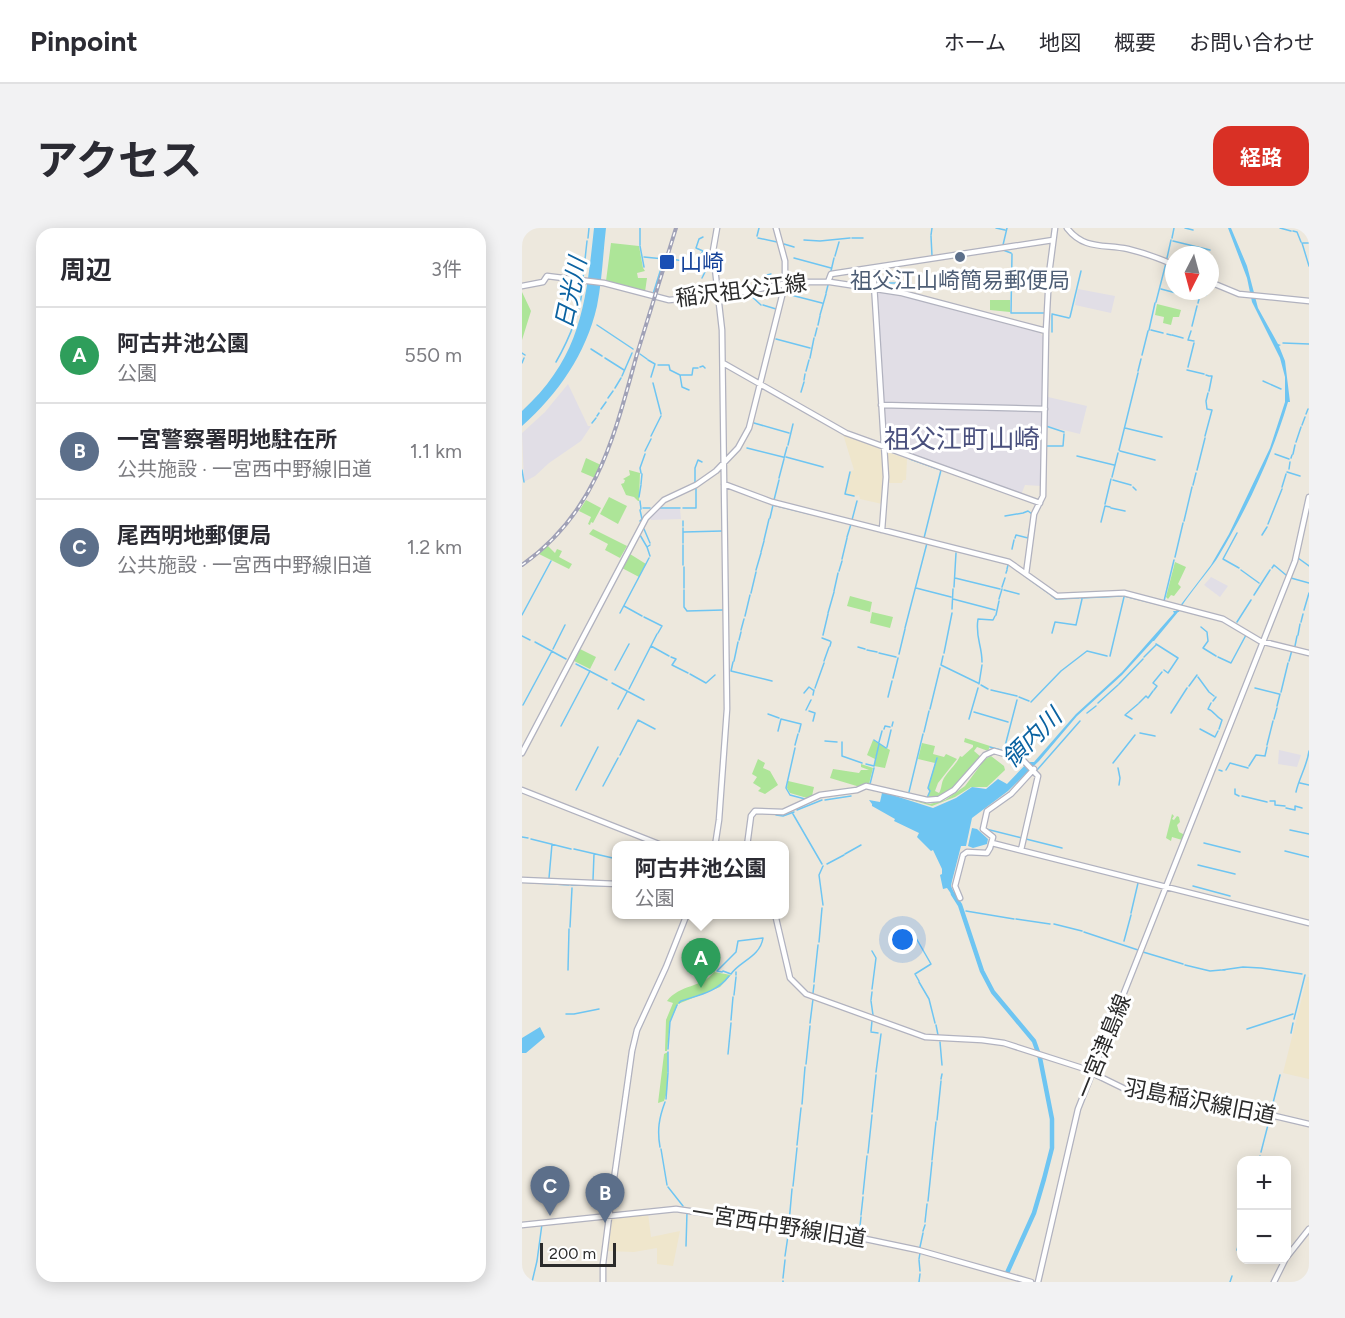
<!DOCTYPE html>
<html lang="ja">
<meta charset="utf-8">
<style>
body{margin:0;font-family:Figtree,"Noto Sans JP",sans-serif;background:#f2f2f3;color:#2b2b33}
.controls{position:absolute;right:18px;bottom:18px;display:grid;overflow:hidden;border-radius:12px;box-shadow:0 3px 15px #0003}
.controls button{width:54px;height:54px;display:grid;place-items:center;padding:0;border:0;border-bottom:2px solid #e1e1e2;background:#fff;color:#2b2b33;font:30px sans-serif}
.compass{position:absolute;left:643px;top:18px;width:54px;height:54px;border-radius:50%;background:#fff;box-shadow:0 3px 15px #0003;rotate:186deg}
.scale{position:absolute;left:18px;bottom:15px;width:76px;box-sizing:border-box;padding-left:6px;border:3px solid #2b2b2b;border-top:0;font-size:16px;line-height:21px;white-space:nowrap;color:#2b2b2b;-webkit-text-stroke:4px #fff;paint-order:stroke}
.you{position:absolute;left:381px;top:712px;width:21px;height:21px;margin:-15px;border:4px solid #fff;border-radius:50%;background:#1a73e8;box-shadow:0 0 0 9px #1a73e833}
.badge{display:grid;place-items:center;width:39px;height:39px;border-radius:50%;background:#d93025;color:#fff;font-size:20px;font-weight:700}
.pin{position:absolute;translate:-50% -50px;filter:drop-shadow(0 2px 3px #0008)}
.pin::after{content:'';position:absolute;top:32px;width:21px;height:18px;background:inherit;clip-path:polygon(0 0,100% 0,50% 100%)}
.popup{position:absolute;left:90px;top:613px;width:177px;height:78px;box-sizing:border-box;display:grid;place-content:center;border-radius:12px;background:#fff;filter:drop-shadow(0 2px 4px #0005);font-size:20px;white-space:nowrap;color:#7c7c81}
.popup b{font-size:22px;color:#2b2b33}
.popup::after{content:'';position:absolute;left:50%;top:100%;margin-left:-12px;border:12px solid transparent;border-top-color:#fff}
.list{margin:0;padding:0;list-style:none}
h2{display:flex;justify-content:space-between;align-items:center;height:78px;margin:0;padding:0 24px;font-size:26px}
h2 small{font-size:20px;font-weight:400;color:#7c7c81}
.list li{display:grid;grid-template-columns:39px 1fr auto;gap:18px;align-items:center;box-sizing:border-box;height:96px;padding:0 24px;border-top:2px solid #e1e1e2}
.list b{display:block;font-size:22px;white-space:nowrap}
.list p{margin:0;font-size:20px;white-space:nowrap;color:#7c7c81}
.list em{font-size:20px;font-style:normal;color:#7c7c81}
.map{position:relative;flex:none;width:787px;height:1054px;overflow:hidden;border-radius:18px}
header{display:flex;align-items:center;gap:36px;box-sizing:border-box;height:84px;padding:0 30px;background:#fff;border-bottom:2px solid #e1e1e2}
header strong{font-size:28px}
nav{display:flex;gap:33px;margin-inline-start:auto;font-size:21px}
.intro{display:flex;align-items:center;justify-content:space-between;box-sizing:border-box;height:144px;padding:0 36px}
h1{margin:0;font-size:42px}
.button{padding:15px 27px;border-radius:18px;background:#d93025;color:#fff;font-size:21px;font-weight:700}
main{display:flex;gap:36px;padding:0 36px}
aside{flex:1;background:#fff;border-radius:18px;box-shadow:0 3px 15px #0003}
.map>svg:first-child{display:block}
.industrial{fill:#e1dee6}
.education{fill:#efe6cc}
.green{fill:#ade598}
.water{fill:#6ec5f2}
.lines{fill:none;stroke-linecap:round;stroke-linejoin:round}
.stream{stroke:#6ec5f2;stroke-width:1.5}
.river{stroke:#6ec5f2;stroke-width:4.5}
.secondary-casing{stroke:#b1b2bf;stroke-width:7}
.secondary{stroke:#fff;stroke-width:4.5}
.rail-casing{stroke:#a0a1b6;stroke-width:4}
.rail{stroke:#fff;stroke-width:1.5;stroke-dasharray:4.5;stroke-linecap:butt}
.service-dot{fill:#5c6f8a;stroke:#fff;stroke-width:2}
.transit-dot{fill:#1a4fb4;stroke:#fff;stroke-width:2}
.labels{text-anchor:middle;stroke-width:6;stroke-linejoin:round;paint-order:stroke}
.transit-label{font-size:22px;fill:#164399;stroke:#fff;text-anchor:start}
.service-label{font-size:22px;fill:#4e5e75;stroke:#fff}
.street-label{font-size:22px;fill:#2b2b2b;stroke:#fff}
.water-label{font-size:24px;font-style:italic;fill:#0a62a1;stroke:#fff}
.quarter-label{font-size:26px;fill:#4a507d;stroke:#fff}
</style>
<header>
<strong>Pinpoint</strong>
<nav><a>ホーム</a><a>地図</a><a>概要</a><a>お問い合わせ</a></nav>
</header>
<div class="intro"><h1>アクセス</h1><a class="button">経路</a></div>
<main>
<aside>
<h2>周辺<small>3件</small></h2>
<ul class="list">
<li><span class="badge" style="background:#2e9e5b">A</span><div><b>阿古井池公園</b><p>公園</p></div><em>550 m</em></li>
<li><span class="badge" style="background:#5c6f8a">B</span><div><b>一宮警察署明地駐在所</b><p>公共施設 · 一宮西中野線旧道</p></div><em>1.1 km</em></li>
<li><span class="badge" style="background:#5c6f8a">C</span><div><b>尾西明地郵便局</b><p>公共施設 · 一宮西中野線旧道</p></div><em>1.2 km</em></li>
</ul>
</aside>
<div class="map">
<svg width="787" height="1054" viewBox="0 0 787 1054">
<rect width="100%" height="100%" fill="#ede8dd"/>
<path class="industrial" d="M556 61 593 68 589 85 553 77Z
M355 64 387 70 518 105 522 110 521 175 518 178 363 175 361 173Z
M46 156 66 198H69L59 213 27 235 13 248 2 254 0 205 23 184Z
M526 169 565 178 558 206 525 198Z
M364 180 518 183 521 185 520 258 503 257 499 267 364 219 362 182Z
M136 281H158L159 291 129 292 128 290Z
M689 349 706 358 698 369 682 357Z
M757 522 779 527 775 539 756 536Z"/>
<path class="education" d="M321 206 355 219 360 223 362 252 360 276 338 271 337 267 333 268 323 266 329 243 332 242Z
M365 224 385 231 384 252H381L380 255H367Z
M785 749H787V851L761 845Z
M126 985 129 1009 158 1003 151 1038 135 1036V1020L112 1024 85 1023 90 989Z"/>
<path class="green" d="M89 15 117 18 121 40 123 43 115 45 116 50H125L123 64 84 53Z
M0 64 9 83 0 112Z
M468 72H488V84L468 82Z
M635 76 659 82 657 89H651L649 97 641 95 642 89 633 87Z
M64 230 79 237 73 250 59 244Z
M107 242 118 245 117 273H116L112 269 104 267 99 256 102 255 103 252 101 251 108 247Z
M87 269 105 278 96 296 78 286Z
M64 272 79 280 71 295 69 294 68 297 66 296 69 289 57 283Z
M71 301 105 318 98 330 83 322 86 316 67 306Z
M26 318 33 325 35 321 40 323 37 329 50 336 47 341 17 326Z
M108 326 124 336 117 349 100 340Z
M653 334 664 339 656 356 659 359 652 368 649 367 646 371 644 369Z
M328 368 350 374 348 384 325 378Z
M350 384 371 389 368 400 348 395Z
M58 421 74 429 68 441 52 433Z
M443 510 468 518 466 523 455 519 452 523 459 529C443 548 431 568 405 571L408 563 406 560 413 535 396 531 400 515 413 518 411 526 422 529 424 526 435 531 416 555 413 563 417 565C420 560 419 555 422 550 427 542 434 537 438 528L440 529 451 519V517L442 514Z
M351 512 368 522 363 540 352 538 356 521 353 531 345 527Z
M469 528 482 538 483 542 465 559H449L433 569 410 578 386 571 408 576 423 572 443 558 463 531Z
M236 531 243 535 241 540 248 543 256 557 243 566 236 563 239 560 231 555 235 549 230 546Z
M339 536 351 540 347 556 338 559 308 550 311 541 337 545 339 542H347L339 539Z
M266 553 292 559 290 568 285 570 268 565 265 560Z
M650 586 652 588 650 591 652 592 655 588 657 589 658 594 655 597 657 604 663 607 660 612 650 609 649 613 644 610Z
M192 744 209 747 198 759 156 776 148 794 145 823H143L144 792 151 775 145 773C158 756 180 760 192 744Z
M146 824 145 864 142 873 136 875 142 826Z"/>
<path class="water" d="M72 0H84C81 26 80 53 75 78 64 126 36 166 0 198V183C59 129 64 75 72 0Z
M706 0H709L725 38 736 80 756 116 759 117 757 118 763 133 768 174H766C750 228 725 281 696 329 688 342 660 374 657 384H656L632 413H631L600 447 555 488 517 533 486 563 450 590 444 618H439L430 653 429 658 434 669 432 670 425 660 421 661 418 647 420 646V641L411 622 409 623 395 609 397 605 372 593 373 591 350 578V576L347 572 358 574 360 565H364L411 580 434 570 450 559 464 561 476 551 485 556 506 534H512L554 486 600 444 652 385 651 383H654L689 337 707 306 748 220 763 174V149L758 130 730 74 725 50Z
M450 600 455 601 466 611 465 616 451 620 446 618Z
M18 799 23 809 4 825H0V810Z"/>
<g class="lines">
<path class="stream" d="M118 0V17
M474 0 483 2
M663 0 671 2
M758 0 769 3
M771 3 775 4 779 14
M409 7 410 0
M235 8 237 0
M409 8 410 28
M66 10 67 0
M236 10 255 14
M330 10H341
M650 10 652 0
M282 12 298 13 328 10
M651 13 688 22
M780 15 787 38
M781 15H787
M262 16 272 19
M481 17 485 0
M118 18 122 39
M481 22 489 25
M490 26 489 85H522
M313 28 317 14
M122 29 142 31 131 66
M146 30H147
M272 30 309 40
M645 30 649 12
M149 31 186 37
M175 33 181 23 174 20 177 11 181 9
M309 43 312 30
M61 50 65 13
M180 50 186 38
M335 54 349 55
M355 55H389
M235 58 245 47 249 46
M639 61 673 70
M226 65 239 77
M304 65 306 57
M265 66 300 75
M678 69 679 64 684 67
M634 74 644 35
M676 75 677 71
M241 77 254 81
M530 86 547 90
M298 87 304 66
M548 89 559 43
M75 97 111 121
M296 97 298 88
M670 98 675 78
M627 102 633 75
M629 102 641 105
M669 103 666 112 672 113
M530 104V87
M645 106 649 107
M650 107 661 110
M293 108 295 100
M254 111 288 120
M761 115 787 116
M69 121 80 128
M0 125 3 127
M118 126 125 131
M620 127 626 103
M83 130 102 142
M288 130 292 110
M126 132 133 136 129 149
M34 134C45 115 64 74 59 54
M0 135 2 130
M136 137H147L148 142 158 147 160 159 167 162
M178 139 181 138 183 140
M666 139 672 115
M665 142 682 146
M284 143 287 132
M616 143 619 131
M159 147H170L171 140H176
M684 147 687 148
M100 148 110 125
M282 152 283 146
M741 153 759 161
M131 155 139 186
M93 160 99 150
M687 163 690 148H688
M279 164 282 154
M86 170 91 163
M79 181 84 174
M784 186 786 181
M75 188 77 185
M70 195 74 190
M232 195 267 205
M780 197 783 189
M524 198 542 204
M603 200 640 209
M129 208 139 188
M683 208 690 182 685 181 684 173 686 165
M774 214 779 199
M266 217 271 196
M524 218H541L542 206
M225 220 261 229
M597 222 616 145
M123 223 129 211
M598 223 633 232
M753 226 767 231
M771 226 773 217
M555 228 592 237
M264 229 301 239
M262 230 265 219
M769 230 770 227
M388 231 419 242 402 310
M767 241 768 234
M0 242 2 254
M675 242 683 210
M328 244 323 266 332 268
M765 244 778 248
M119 245 118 240 123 226
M590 249 596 225
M257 250 262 231
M591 252 609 257
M173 254V240L176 232 180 234
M119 256 120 246
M671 257 674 245
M611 259 614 262
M760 259 764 246
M117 269 119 257
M252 272 257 252
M118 273 119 281
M583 276 589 251
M121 280H128
M138 280H158
M161 280H174V261
M589 280 603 283
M118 282 120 291
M483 288 501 285 506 283 510 286
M248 290 251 277 288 286
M330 292 335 273
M118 293 119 292
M161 293V298
M662 293 670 259
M579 294 583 278 588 279
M746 296 760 261
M161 300V315
M122 301 128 315
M162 304 200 303
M715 305 701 331 717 340
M118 307 125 319 128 317
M740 307 745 299
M325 309 329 296
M493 310 494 307 506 310 508 298
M242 312 247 291
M161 317V337
M125 319 128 328
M490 321 492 312
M239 324 242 313
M653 329 661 295
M776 330 787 338
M320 331 325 310
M162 339V360
M750 340 752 337 764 347
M485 341 486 337
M234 342 239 325
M719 342 737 355
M317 343 320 333
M496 343 502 347
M484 345 485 342
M504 349 529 367
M433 350 478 361
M769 350 787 355
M432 359 434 325
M480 359 483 350
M394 360 429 369
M162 362V379L165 383 201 382
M482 362 497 366
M312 363 316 345
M229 365 234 344
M732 367 748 342
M530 368 534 371 557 370
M602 368 643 378
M559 370 600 368
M431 371 473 382
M477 371 480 361
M642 373 652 332
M102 378 120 388
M430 381 431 361
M782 382 787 365
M98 385 127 330
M306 385 312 364
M0 387 29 333
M474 387 477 373
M223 388 228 367
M122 389 140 398 136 405
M715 394 729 372
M779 394 781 386
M679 399 685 404 686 413 681 420 694 428
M383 400 405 315
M219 402 222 391
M530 405 533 394 554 397 560 371
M301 407 306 386
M776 407 778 396
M0 408 8 412
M300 410 308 413
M217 412 219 404
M13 414 44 431
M634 416 656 430 646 445 642 442
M129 418 147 428
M308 418 309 414
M773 418 775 408
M336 419 343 421
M31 421 43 397
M345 422 355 424
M357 425 374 429
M422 425 430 385
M377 426 383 401
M421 428 419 437 456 455
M588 428 602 369
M149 429 154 431 150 437 166 445
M622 429 634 417
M696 429 709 435 724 407
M212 433 216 414
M302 433 307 419
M767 433 770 422
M211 434 209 443 250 453
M460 434C460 417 453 409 456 391L471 392 473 388
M54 436 85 452
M93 442 107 416
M168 446 184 455 193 447
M676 449 687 464 692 468
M371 450 376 430
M90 455 122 472
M457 456 460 437
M597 456 621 431
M459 457 466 461
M667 458 675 447
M293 460 302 435
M733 460 757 466
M107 461 135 406
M469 462 495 468
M632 462 635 458 631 455 640 444
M759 464 766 435
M282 465 287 459 291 462
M291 467 292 462
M366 469 370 453
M497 469 507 473
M691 473 694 469
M509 474 539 443 565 423 585 428
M576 475 596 457
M617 475 624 468 626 470 631 463
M689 475 686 481C692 483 694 489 700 492L697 501
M1 477 30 423
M755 478 758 466
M96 481 105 464
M408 481 418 440
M284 482 289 472
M287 483 293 485 291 493
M452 484 486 494
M565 485 574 478
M649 485 665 460
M246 486 257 490
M447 491 456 460
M610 491 603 487 616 476
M752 491 755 480
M39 498 68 443
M370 498 371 494
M362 501 363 498 368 499
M678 501 693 509 696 503
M256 503 259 491 279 496 277 504
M402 504 407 483
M618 505 633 508
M352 512 364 520
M303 513 315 514
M320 514V528L340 535
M357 514 360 503
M273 517 276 506
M745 517 751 493
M365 519 369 502
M468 519 479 522
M273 520 264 560 268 567 283 571
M482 522 495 472
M482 523 502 528
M98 527 116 492 133 501
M591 535 613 507
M344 536 352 538 357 516
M727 538 734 527 743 528 745 519
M596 540 598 550 597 557
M515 542 558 493
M697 542 700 543
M704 542 708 535 726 540
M778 555 787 557
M348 556 352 540
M81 558 96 530
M713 561V566L717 568
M54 562 76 519
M387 564 401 506
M774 564C777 550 785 538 787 523
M720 568 745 574
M405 570 408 563 406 560 415 530
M303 572 329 568
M748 573H753V577L763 578
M764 580 773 582V578L780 580
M275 582 300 572
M271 586 300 636
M254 587 261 588 272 584
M464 601 500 610
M768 602 787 606
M0 609 6 610
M9 611 49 621
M504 611 540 620
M682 615 718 624
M52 621 95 631
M763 623 787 629
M323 626 339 617
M305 636 322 627
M676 637 713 646
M0 650H5
M27 650 30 616
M71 652 72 626
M0 654 47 657
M49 657 95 658
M671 658 708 668
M301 677 297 647 301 638
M444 683 492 691
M609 685 616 655
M494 691 528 696
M532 696 560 703
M48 699 50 660
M390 703 409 736 393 746 397 753
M562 704 616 722
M241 710C238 729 218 733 209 746L201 743 200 744 195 743 214 724 216 713Z
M602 713 609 687
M297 714 300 680
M154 719 159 707
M350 723 354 730 350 761
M621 724 661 736
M663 737 688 743 699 742
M46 742 47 701
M703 742H700L721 739 739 740 780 746
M214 747V744
M292 754 296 717
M397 754 407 771 413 795
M291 765 292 757
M212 767 214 749
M349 772 350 764
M349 773 351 787
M157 775 159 773C177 767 195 764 207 748
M44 786H52L77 781
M772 791 783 747
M209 792 211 769
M288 795 291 771
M414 797 416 807
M725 801 771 786
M349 803 350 793
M349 804 356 805
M769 805 771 795
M418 814 420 837
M146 821 148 794 155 777
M206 826 209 795
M284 836 288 798
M146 844V824
M354 844 359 806
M419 851 420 846
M144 871 146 845
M280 876 283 839
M749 883 758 847
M350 884 354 847
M415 892 419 853
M275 917 279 880
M138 919C135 902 137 890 143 874
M139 921 145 957
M739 924 748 889
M346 925 350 887
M410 932 414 894
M737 932 738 928
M271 958 275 920
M146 959 161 978
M341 966 345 928
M406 973 410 934
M339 987 341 969
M403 994 405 976
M267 995 270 961
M401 1003 403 997
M337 1007 339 989
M164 1018 165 984
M398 1019 401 1005
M715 1022 719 1007
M263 1028 267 1001
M397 1031 398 1025
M397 1032 398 1043
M261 1050 263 1032
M10 1054 15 1033 20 996
M261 1054V1053
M397 1054 398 1046
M708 1054 710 1048"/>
<path class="river" d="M431 666 438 677 460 743 471 764 512 813 518 830 530 891V920L522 951 512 985 485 1045"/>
<g class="secondary-casing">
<path id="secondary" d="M545 0C562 22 582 16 606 21 622 25 637 30 652 37
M351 40 364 249 360 302
M306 54 309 46 531 12
M688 54 717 66 787 73
M0 58 21 54 25 48 82 55 147 72 212 66 271 54H308L380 65 524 103
M201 135 324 205 518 275
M359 177 523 181
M202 256 250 274 487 334 535 368 602 365 701 391 738 413 787 425
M504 346 512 286 521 268 524 103 527 46 533 0
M0 525 124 290 142 272 174 257 194 243 216 220 227 200 263 56V33L254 0
M0 562 142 618
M470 615 787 695
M193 618 197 592 205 481 200 102 191 23 195 0
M225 618 229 588 233 583 261 584 298 567 335 562 344 558 405 572 417 571 432 562 463 527 472 523 500 531 516 548 499 622
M0 652 95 656
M438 670 433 658 441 627 445 624 465 625 468 620 471 609 461 601 465 583 489 566 512 541
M253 686 268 750 284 766 403 809 460 812 482 815 560 840 603 861 655 865 787 896
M0 997 154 981 315 1005 396 1022 509 1054
M764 1030 787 1001
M81 1054V1036L91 958 110 823 115 802 144 739 165 686
M516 1054 556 881 773 333 787 269
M752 1054 763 1032"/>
</g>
<use href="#secondary" class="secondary"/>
<g class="rail-casing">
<path id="rail" d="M0 337C75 284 92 209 115 126 128 84 141 42 154 0"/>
</g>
<use href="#rail" class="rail"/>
</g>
<circle class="service-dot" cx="438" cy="29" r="6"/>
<rect class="transit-dot" x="137" y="26" width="16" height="16" rx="3"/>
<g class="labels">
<g class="transit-label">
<text x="158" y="42">山崎</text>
</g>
<g class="service-label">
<text x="438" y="60">祖父江山崎簡易郵便局</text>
</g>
<g class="street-label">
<text transform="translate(219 62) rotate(-7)" y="8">稲沢祖父江線</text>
<text transform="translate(581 818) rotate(-68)" y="8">一宮津島線</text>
<text transform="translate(678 873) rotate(11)" y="8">羽島稲沢線旧道</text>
<text transform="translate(257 997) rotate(9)" y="8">一宮西中野線旧道</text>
</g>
<g class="water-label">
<text transform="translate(49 65) rotate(-78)" y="8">日光川</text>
<text transform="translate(510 510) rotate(-45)" y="8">領内川</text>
</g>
<g class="quarter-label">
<text x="440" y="220">祖父江町山崎</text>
</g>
</g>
</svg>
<div class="controls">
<button>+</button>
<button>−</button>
</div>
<svg class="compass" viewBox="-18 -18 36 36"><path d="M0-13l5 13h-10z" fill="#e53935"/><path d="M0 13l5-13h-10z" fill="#7c7c81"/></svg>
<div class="scale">200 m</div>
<div class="you"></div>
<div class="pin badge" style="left:179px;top:760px;background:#2e9e5b">A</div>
<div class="popup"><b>阿古井池公園</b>公園</div>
<div class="pin badge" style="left:83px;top:995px;background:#5c6f8a">B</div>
<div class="pin badge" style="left:28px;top:988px;background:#5c6f8a">C</div>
</div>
</main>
